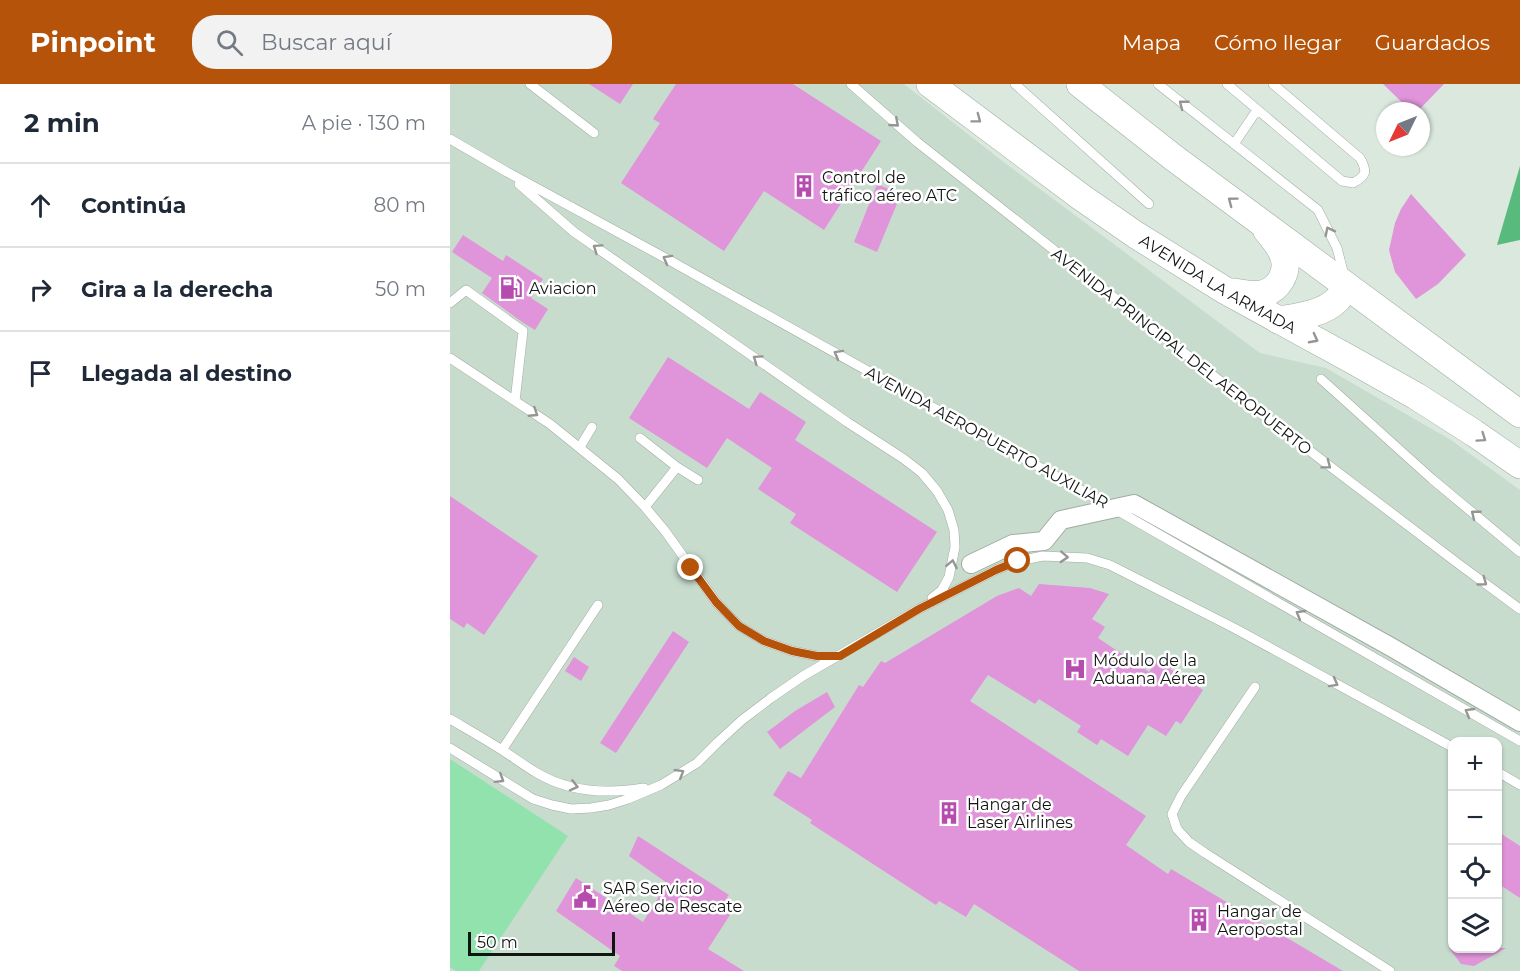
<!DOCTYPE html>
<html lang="es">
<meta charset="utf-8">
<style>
body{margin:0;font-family:Montserrat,sans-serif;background:#f2f2f3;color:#1f2937}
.controls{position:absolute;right:18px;bottom:18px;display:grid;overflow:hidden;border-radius:12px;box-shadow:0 2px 4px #0004}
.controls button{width:54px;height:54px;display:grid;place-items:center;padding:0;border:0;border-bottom:2px solid #e0e1e3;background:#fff;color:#1f2937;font:30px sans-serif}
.compass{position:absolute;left:926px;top:18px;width:54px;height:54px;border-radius:50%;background:#fff;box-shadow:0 2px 4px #0004;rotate:227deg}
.scale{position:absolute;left:18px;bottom:15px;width:147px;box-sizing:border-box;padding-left:6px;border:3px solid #111512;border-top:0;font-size:16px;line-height:21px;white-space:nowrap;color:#111512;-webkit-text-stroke:4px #fff;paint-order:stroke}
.stop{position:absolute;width:18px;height:18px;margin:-14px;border:4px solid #b45309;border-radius:50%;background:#fff}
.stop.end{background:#b45309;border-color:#fff;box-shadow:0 2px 6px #0008}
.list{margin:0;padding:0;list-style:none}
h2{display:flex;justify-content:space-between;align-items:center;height:78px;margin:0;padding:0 24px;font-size:26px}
h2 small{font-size:20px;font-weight:400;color:#747a83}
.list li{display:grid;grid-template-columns:39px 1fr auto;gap:18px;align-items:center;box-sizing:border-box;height:84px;padding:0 24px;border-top:2px solid #e0e1e3}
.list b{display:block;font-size:22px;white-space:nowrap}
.list em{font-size:20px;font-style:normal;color:#747a83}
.icon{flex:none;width:33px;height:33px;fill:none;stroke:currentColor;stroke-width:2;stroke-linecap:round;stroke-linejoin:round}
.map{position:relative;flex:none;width:1070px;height:887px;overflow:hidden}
header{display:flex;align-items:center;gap:36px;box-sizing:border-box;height:84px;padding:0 30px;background:#b45309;color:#fff}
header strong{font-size:28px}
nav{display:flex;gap:33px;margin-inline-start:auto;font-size:21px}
.search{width:420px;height:54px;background:#f2f2f3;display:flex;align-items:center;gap:15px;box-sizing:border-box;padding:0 21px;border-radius:24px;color:#747a83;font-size:22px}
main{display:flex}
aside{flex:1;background:#fff}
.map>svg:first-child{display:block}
.built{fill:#c8dcce;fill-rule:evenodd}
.green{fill:#91e2ac}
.forest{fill:#59ba7e}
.building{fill:#e094d9}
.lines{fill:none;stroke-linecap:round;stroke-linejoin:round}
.lane-casing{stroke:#a0aca3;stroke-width:10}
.street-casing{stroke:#a0aca3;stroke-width:20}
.secondary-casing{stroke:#a0aca3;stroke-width:28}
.lane{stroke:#fff;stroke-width:9}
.street{stroke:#fff;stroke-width:18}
.secondary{stroke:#fff;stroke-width:27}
.oneway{stroke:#949694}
.route{stroke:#b45309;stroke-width:8}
.labels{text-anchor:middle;stroke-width:5;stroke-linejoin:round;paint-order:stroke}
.poi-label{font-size:16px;fill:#111512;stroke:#fff;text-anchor:start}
.street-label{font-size:16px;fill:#111512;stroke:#fff}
</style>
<header>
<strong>Pinpoint</strong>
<div class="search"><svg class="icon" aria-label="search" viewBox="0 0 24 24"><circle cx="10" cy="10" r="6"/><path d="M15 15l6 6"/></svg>Buscar aquí</div>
<nav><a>Mapa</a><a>Cómo llegar</a><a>Guardados</a></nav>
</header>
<main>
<aside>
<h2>2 min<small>A pie · 130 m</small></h2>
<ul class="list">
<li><svg class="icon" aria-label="ahead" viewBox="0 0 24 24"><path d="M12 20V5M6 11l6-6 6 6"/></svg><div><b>Continúa</b></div><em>80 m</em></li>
<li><svg class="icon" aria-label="right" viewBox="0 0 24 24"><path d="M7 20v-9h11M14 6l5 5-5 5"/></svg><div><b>Gira a la derecha</b></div><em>50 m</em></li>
<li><svg class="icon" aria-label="arrive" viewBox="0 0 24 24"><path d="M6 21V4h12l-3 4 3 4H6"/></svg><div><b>Llegada al destino</b></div></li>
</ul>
</aside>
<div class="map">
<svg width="1070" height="887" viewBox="0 0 1070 887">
<rect width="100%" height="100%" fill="#dbe8de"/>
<path class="built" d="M0 0H454L551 76 810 269 876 284 1001 356 1070 406V887H0ZM1002 658H1048V864H1002Z"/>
<path class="green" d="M0 675 118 752 29 887H6L0 883Z"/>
<path class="forest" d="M1070 82V156L1047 161Z"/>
<path class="building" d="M139 0H183L170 20Z
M226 0H343L431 57 374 146 314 107 274 167 171 99 210 39 203 35Z
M933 0H994L968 27H961Z
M427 100 451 110 427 168 404 158Z
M961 110 1016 171 988 200 966 215 945 188 939 166 945 139 951 125Z
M13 151 53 177 56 171 93 195 81 214 98 225 85 246 72 238 32 209 42 194 2 168Z
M218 273 299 325 310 308 356 338 345 356 487 448 447 508 340 439 346 430 308 405 322 384 277 354 257 384 179 334Z
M0 412 88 472 34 551 17 539 14 544 0 535Z
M589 500 640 504 659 510 642 535 655 543 648 554 699 588 708 574 722 582 720 585 753 606 731 640 726 637 716 652 698 641 678 672 651 655 647 661 627 648 631 642 589 615 585 620 538 591 520 617 696 732 676 761 718 790 721 785 893 887H629L524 820 516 833 489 817 486 821 360 739 362 736 323 711 338 687 351 694 409 601 413 603 431 577 435 579 547 512 569 504 581 512Z
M223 547 239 558 166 669 150 659Z
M124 573 139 583 131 597 115 587Z
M377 608 385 623 330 665 317 648 345 627Z
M1047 747 1070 762V814L1047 799Z
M188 752 279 811 277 813 287 820 258 865 294 887H172L164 882 170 872 106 827 126 794 193 838 217 799 179 772Z
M999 864H1056L1024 882 1011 880Z"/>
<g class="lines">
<g class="lane-casing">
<path id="lane" d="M80 0 144 49
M401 0 467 58 831 345 1010 481 1070 525
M565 0 699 120
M708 0 868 126 887 164 894 191
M777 0 892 97 903 99C916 92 918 88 910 74L823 0
M0 55 57 88 219 176 663 424 1070 657
M784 60 807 26
M69 100 124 148 397 338 454 375 472 389 487 407 498 426 504 446 505 463 499 493 492 506 482 514
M0 219 16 206 73 247 65 317
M0 274 100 340 168 395 195 423 215 447 266 518 289 542 314 557 342 567 367 572H389
M871 295 982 395 1070 468
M190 354 227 383 195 423
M130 363 142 343
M227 383 248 396
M805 603 731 712 722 730 727 745 739 758 755 769 940 887
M0 635C17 645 35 655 52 666 63 673 75 682 87 689 119 708 158 710 194 704
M0 664 83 715 102 721 121 725 141 724 159 721 178 715 211 701 247 679 268 658 292 636 321 614 353 592 469 525 546 486 568 477 593 472 637 474 660 481 784 544 1002 663
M52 666 148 521
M1048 688 1070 701"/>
</g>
<g class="street-casing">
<path id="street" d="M521 480 563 460 594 457 611 436 684 420 941 563 1070 638"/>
</g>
<g class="secondary-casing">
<g id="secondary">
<path id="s1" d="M480 0 631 113 686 151 776 207 902 276 966 312 1024 349 1070 381"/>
<path d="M630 0 724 74 1070 330"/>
<path d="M783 208C792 209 802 212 811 210 828 207 840 188 833 171 830 162 823 154 817 147"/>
<path d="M828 236C848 233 874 230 888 215 891 211 894 206 896 202"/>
</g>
</g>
<use href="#lane" class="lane"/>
<use href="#street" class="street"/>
<use href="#secondary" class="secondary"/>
</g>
<defs><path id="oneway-chevron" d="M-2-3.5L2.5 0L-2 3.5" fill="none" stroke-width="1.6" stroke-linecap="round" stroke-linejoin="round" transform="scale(1.5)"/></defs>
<g class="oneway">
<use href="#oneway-chevron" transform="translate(733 20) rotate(-142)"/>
<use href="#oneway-chevron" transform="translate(527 35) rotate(37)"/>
<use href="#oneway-chevron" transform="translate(445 39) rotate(41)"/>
<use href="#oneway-chevron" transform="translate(782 117) rotate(-143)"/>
<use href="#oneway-chevron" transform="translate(879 147) rotate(-117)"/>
<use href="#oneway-chevron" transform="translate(147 164) rotate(-145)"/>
<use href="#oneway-chevron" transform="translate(217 175) rotate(-151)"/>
<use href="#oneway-chevron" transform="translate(864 255) rotate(28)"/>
<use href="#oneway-chevron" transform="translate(388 270) rotate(-151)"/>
<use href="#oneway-chevron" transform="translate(307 275) rotate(-145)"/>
<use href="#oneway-chevron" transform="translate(84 329) rotate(33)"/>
<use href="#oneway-chevron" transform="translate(1032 354) rotate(35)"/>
<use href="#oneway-chevron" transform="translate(877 381) rotate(37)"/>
<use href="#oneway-chevron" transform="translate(1025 430) rotate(-141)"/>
<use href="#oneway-chevron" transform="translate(614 473) rotate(3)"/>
<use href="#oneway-chevron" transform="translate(502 480) rotate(-79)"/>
<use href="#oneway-chevron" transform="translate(1033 498) rotate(36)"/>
<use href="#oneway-chevron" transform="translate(850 530) rotate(-150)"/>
<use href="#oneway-chevron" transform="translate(884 599) rotate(29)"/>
<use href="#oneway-chevron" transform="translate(1019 628) rotate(-150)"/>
<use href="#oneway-chevron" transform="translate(230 689) rotate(-31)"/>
<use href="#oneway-chevron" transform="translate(50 695) rotate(32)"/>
<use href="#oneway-chevron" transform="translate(124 702) rotate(14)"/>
</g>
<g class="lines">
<path class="route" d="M241 484 266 518 289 542 314 557 342 567 367 572H390L469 525 546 486 568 477"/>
</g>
<defs>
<g id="building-bare" transform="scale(1.8)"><path d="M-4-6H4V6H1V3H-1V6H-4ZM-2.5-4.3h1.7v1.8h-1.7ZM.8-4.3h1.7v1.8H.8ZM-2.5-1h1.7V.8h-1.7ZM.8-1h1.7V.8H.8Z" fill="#b54cae" stroke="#fff" stroke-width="2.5" paint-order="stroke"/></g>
<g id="fuel-bare" transform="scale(1.8)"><path d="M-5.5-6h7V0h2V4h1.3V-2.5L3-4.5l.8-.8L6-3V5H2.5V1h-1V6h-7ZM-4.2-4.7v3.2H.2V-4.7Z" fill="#b54cae" stroke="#fff" stroke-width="2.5" paint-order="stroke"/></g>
<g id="hospital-bare" transform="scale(1.8)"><path d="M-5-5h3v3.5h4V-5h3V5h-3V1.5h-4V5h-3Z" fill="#b54cae" stroke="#fff" stroke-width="2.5" paint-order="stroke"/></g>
<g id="civic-bare" transform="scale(1.8)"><path d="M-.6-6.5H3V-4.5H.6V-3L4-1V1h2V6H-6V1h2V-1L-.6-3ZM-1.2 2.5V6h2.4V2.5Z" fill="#b54cae" stroke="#fff" stroke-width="2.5" paint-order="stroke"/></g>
</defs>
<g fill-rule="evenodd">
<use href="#building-bare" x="354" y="102"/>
<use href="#fuel-bare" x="61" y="204"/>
<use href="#hospital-bare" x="625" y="585"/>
<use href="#building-bare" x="499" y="729"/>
<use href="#civic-bare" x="135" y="813"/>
<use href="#building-bare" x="749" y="836"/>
</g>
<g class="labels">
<g class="poi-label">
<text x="372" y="99">Control de<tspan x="372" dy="18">tráfico aéreo ATC</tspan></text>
<text x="79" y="210">Aviacion</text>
<text x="643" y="582">Módulo de la<tspan x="643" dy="18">Aduana Aérea</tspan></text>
<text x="517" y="726">Hangar de<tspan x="517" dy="18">Laser Airlines</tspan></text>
<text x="153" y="810">SAR Servicio<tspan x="153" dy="18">Aéreo de Rescate</tspan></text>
<text x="767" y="833">Hangar de<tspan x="767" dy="18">Aeropostal</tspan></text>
</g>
<g class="street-label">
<text dy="6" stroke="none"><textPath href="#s1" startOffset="351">AVENIDA LA ARMADA</textPath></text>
<text transform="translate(732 267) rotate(38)" y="6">AVENIDA PRINCIPAL DEL AEROPUERTO</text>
<text transform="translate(537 353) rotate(29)" y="6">AVENIDA AEROPUERTO AUXILIAR</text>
</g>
</g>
</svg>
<div class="controls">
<button>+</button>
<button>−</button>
<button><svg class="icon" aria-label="locate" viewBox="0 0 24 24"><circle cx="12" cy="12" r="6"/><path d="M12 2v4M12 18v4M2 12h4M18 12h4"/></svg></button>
<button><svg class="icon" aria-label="layers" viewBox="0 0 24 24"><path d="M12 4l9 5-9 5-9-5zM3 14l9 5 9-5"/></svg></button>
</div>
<svg class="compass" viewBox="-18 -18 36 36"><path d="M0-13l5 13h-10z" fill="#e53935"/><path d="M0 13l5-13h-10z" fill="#747a83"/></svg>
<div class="scale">50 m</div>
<div class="stop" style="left:568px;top:477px"></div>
<div class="stop end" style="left:241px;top:484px"></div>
</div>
</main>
